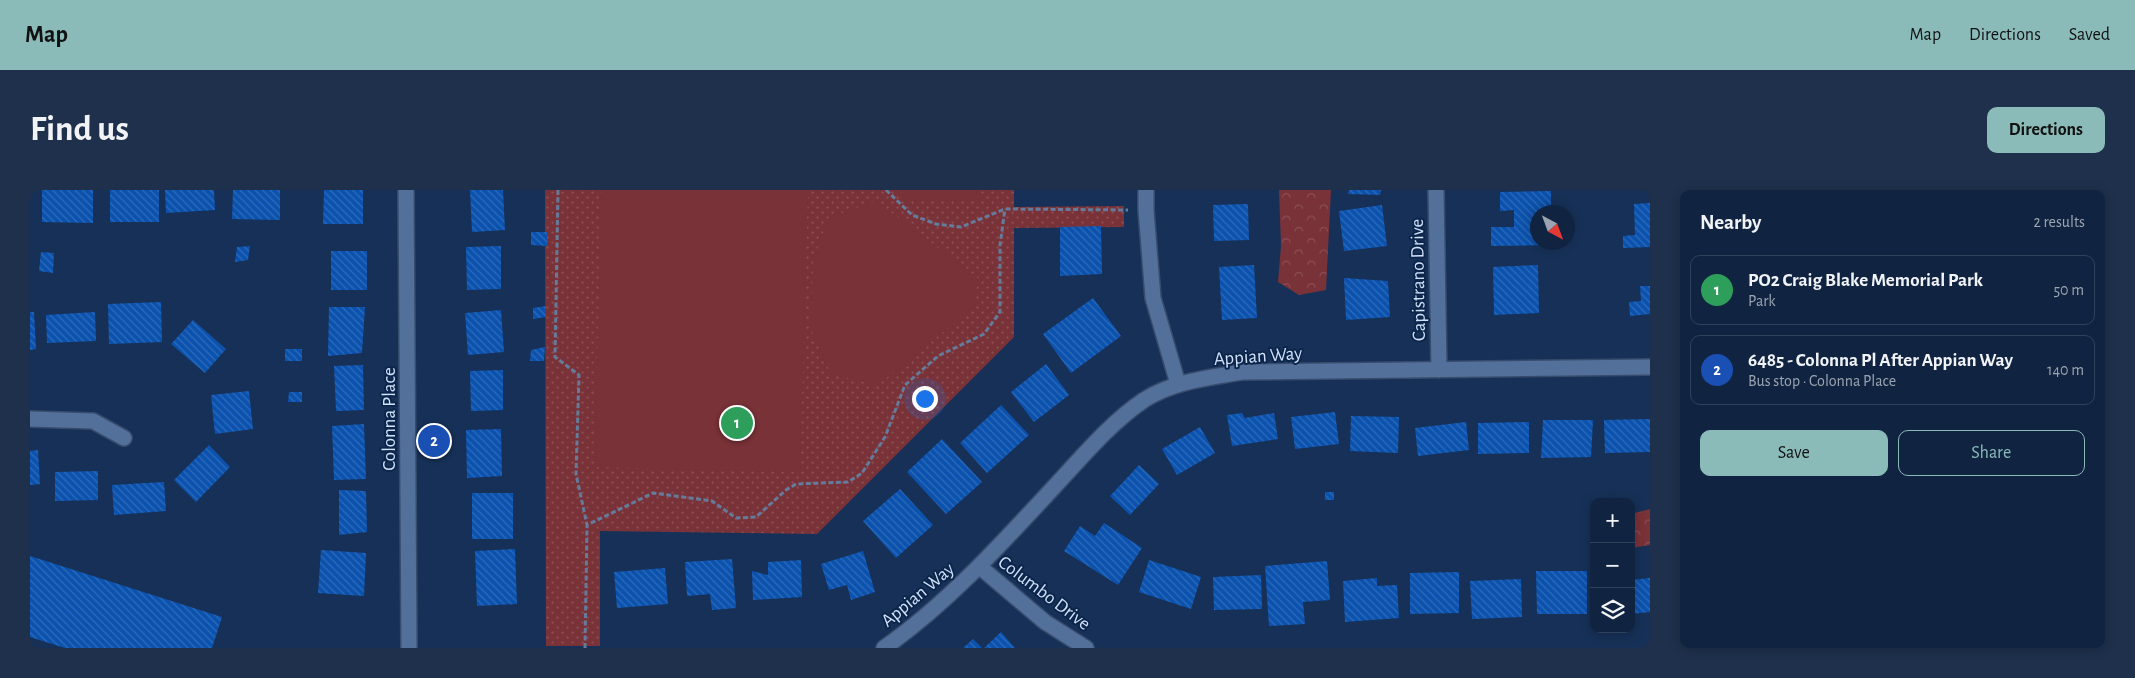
<!DOCTYPE html>
<meta charset="utf-8">
<style>
body{margin:0;font-family:"Alegreya Sans",sans-serif;background:#1e304c;color:#f1f3f6}
.controls{position:absolute;right:15px;bottom:15px;display:grid;overflow:hidden;border-radius:10px;box-shadow:0 2px 12px #0003}
.controls button{width:45px;height:45px;display:grid;place-items:center;padding:0;border:0;border-bottom:1px solid #30415a;background:#102441;color:#f1f3f6;font:25px sans-serif}
.compass{position:absolute;left:1500px;top:15px;width:45px;height:45px;border-radius:50%;background:#102441;box-shadow:0 2px 12px #0003;rotate:139deg}
.you{position:absolute;left:894px;top:208px;width:18px;height:18px;margin:-12px;border:4px solid #fff;border-radius:50%;background:#1a73e8;box-shadow:0 0 0 8px #1a73e833}
.badge{display:grid;place-items:center;width:32px;height:32px;border-radius:50%;background:#8bbbb9;color:#fff;font-size:16px;font-weight:700}
.pin{position:absolute;translate:-50% -50%;border:2px solid #fff;box-shadow:0 1px 5px #0006}
.list{margin:0;padding:0;list-style:none}
h2{display:flex;justify-content:space-between;align-items:center;height:65px;margin:0;padding:0 20px;font-size:21px}
h2 small{font-size:16px;font-weight:400;color:#9ca4b1}
.list li{display:grid;grid-template-columns:32px 1fr auto;gap:15px;align-items:center;box-sizing:border-box;height:70px;margin:0 10px 10px;padding:0 10px;border:1px solid #30415a;border-radius:10px}
.list b{display:block;font-size:19px;white-space:nowrap}
.list p{margin:0;font-size:16px;white-space:nowrap;color:#9ca4b1}
.list em{font-size:16px;font-style:normal;color:#9ca4b1}
.actions{display:flex;gap:10px;padding:15px 20px}
.actions a{flex:1;padding:11px 0;border:1px solid #8bbbb9;border-radius:10px;text-align:center;font-size:18px;color:#8bbbb9}
.actions .main{background:#8bbbb9;color:#111}
.icon{flex:none;width:28px;height:28px;fill:none;stroke:currentColor;stroke-width:2;stroke-linecap:round;stroke-linejoin:round}
.map{position:relative;flex:none;width:1620px;height:458px;overflow:hidden;border-radius:10px}
header{display:flex;align-items:center;gap:30px;box-sizing:border-box;height:70px;padding:0 25px;background:#8bbbb9;color:#111}
header strong{font-size:24px}
nav{display:flex;gap:28px;margin-inline-start:auto;font-size:18px}
.intro{display:flex;align-items:center;justify-content:space-between;box-sizing:border-box;height:120px;padding:0 30px}
h1{margin:0;font-size:35px}
.button{padding:12px 22px;border-radius:10px;background:#8bbbb9;color:#111;font-size:18px;font-weight:700}
main{display:flex;gap:30px;padding:0 30px}
aside{flex:1;background:#102441;border-radius:10px;box-shadow:0 2px 12px #0003}
.map>svg:first-child{display:block}
.forest{fill:url(#forest-crowns)}
.park{fill:url(#park-dots)}
.pitch{fill:#793237}
.building{fill:url(#building-back-hatch)}
.lines{fill:none;stroke-linecap:round;stroke-linejoin:round}
.street-casing{stroke:#374c6c;stroke-width:18}
.path{stroke:#657b9c;stroke-width:3;stroke-dasharray:5 2.5;stroke-linecap:butt}
.street{stroke:#53709b;stroke-width:15}
.labels{text-anchor:middle;stroke-width:4;stroke-linejoin:round;paint-order:stroke}
.street-label{font-size:19px;fill:#d0e1f9;stroke:#0c264b}
</style>
<header>
<strong>Map</strong>
<nav><a>Map</a><a>Directions</a><a>Saved</a></nav>
</header>
<div class="intro"><h1>Find us</h1><a class="button">Directions</a></div>
<main>
<div class="map">
<svg width="1620" height="458" viewBox="0 0 1620 458">
<defs>
<pattern id="forest-crowns" width="20" height="18" patternUnits="userSpaceOnUse" patternTransform="scale(1.25)"><rect width="20" height="18" fill="#793237"/><path d="M2 6a3 3 0 1 1 6 0M12 15a3 3 0 1 1 6 0" fill="none" stroke="#8b4f55"/></pattern>
<pattern id="park-dots" width="8" height="8" patternUnits="userSpaceOnUse" patternTransform="scale(1.25)"><rect width="8" height="8" fill="#793237"/><path d="M2 2h.1M6 6h.1" fill="none" stroke="#8b4f55" stroke-width="1.8" stroke-linecap="round"/></pattern>
<pattern id="building-back-hatch" width="6" height="6" patternUnits="userSpaceOnUse" patternTransform="scale(1.25)"><rect width="6" height="6" fill="#0b52ae"/><path d="M-1 5l2 2M0 0l6 6M5-1l2 2" fill="none" stroke="#2e6bba"/></pattern>
</defs>
<rect width="100%" height="100%" fill="#163057"/>
<path class="forest" d="M1249 0H1301L1296 100 1269 105 1248 92 1251 56Z
M1620 319V355L1601 358V324Z"/>
<path class="park" d="M515 0H984V17L1094 16V37L984 38V147L787 344 570 341V456H516Z"/>
<path class="pitch" d="M572 0H778L770 282 564 277Z
M872 0H950V11L872 10Z
M846 11 948 88 945 116 848 195 801 184 781 139 783 72 798 28Z"/>
<path class="building" d="M12 0H63V33L12 32Z
M80 0H129V32H80Z
M135 0H184L185 20 136 23Z
M203 0H250V30L202 29Z
M294 0H333V34H293Z
M440 0H473L475 40 442 42Z
M1319 0H1351L1350 5 1318 4Z
M1521 1V22H1508V52H1522V55L1461 56V37H1484V20L1470 21V2Z
M1620 13V57L1593 58V46L1605 45 1604 14Z
M1218 14 1219 50 1184 51 1183 15Z
M1352 15 1357 56 1314 61 1309 21Z
M1071 36 1072 84 1030 86V37Z
M501 42H517V56L501 55Z
M220 56 218 70 205 72 207 57Z
M471 56V99L437 100 436 57Z
M301 61H337V100H301Z
M11 62 24 63 23 83 9 81Z
M1224 75 1227 128 1192 130 1189 77Z
M1508 75 1509 123 1464 125 1463 77Z
M1314 88 1358 91 1360 127 1316 130Z
M1610 96H1620V124L1600 126 1599 112 1611 111Z
M1063 108 1091 146 1041 183 1013 144Z
M131 112 132 152 79 154 78 114Z
M516 116V127L503 129V118Z
M299 117H335L332 163 298 166Z
M471 120 474 162 438 165 435 123Z
M0 122H4L6 159 0 160Z
M65 122 66 151 17 153 16 125Z
M163 130 196 159 175 183 141 154Z
M515 157 514 171H500L501 160Z
M255 159H272V171H255Z
M1016 174 1039 205 1004 232 981 202Z
M333 175 334 220 306 221 304 176Z
M473 180V220L441 221 440 181Z
M219 201 223 239 185 244 181 205Z
M259 202H272V212H258Z
M971 215 999 245 957 283 930 253Z
M1305 222 1309 254 1265 259 1261 227Z
M1212 223 1215 228 1244 223 1248 249 1202 256 1197 225Z
M1321 226 1369 227 1368 263 1320 261Z
M1620 229V262L1575 263 1574 230Z
M1513 230H1563L1561 267 1511 268Z
M1436 232 1439 260 1388 266 1385 238Z
M1499 232V263L1448 264V233Z
M334 234 336 289 304 290 302 236Z
M1170 237 1185 263 1147 285 1132 259Z
M471 239 472 286 437 288 436 240Z
M912 249 952 292 916 324 877 282Z
M179 255 200 277 166 312 144 290Z
M8 260 10 294 0 295V261Z
M1109 275 1129 294 1100 325 1080 306Z
M68 281V310L25 311V282Z
M134 292 136 321 84 325 82 295Z
M870 299 903 335 866 368 833 331Z
M309 300 336 301 337 342 309 345Z
M1295 302H1304V310H1295Z
M442 303H483V349H442Z
M1074 333 1112 358 1088 395 1034 361 1050 336 1065 346Z
M485 359 487 414 447 416 445 361Z
M291 360 336 363 334 406 288 403Z
M833 361 845 402 821 410 817 395 799 400 791 374Z
M0 366 192 427 182 458H35L0 447Z
M702 369 706 418 682 420 680 404 657 406 655 372Z
M771 370 772 407 723 410 722 381 738 385V372Z
M1119 370 1171 387 1161 419 1109 402Z
M1297 371 1300 410 1273 412 1275 434 1239 436 1235 376Z
M635 378 638 414 587 418 584 382Z
M1506 381H1557V424H1507Z
M1429 382V423L1380 424V383Z
M1231 385 1232 419 1184 420 1183 387Z
M1347 388V396L1367 395 1369 428 1315 432 1313 391Z
M1620 388V422L1601 424V390Z
M1491 389 1492 427 1442 429 1440 391Z
M971 442 985 458H954Z
M943 449 952 458H933Z"/>
<g class="lines">
<g class="street-casing">
<path id="street" d="M376 0 379 458
M1116 0V20L1123 108 1148 194
M1406 0 1409 180
M0 229 63 231 94 248
M950 377 1015 432 1056 458
M854 458C918 413 971 354 1024 297 1052 267 1080 233 1114 210 1144 191 1178 188 1212 182L1620 177"/>
</g>
<path class="path" d="M528 0 525 167 549 185 546 284 557 335 623 303 682 311 706 328 726 327 756 300 766 294 818 292 832 283 855 247 875 195 908 166 954 144 970 122V55L975 19
M856 0 882 25 906 34 931 37 975 19 1098 20
M555 458 557 335"/>
<use href="#street" class="street"/>
</g>
<g class="labels">
<g class="street-label">
<text transform="translate(1387 90) rotate(-91)" y="7">Capistrano Drive</text>
<text transform="translate(1228 165) rotate(-4)" y="7">Appian Way</text>
<text transform="translate(358 229) rotate(-90)" y="7">Colonna Place</text>
<text transform="translate(1015 402) rotate(37)" y="7">Columbo Drive</text>
<text transform="translate(887 404) rotate(-40)" y="7">Appian Way</text>
</g>
</g>
</svg>
<div class="controls">
<button>+</button>
<button>−</button>
<button><svg class="icon" aria-label="layers" viewBox="0 0 24 24"><path d="M12 4l9 5-9 5-9-5zM3 14l9 5 9-5"/></svg></button>
</div>
<svg class="compass" viewBox="-18 -18 36 36"><path d="M0-13l5 13h-10z" fill="#e53935"/><path d="M0 13l5-13h-10z" fill="#9ca4b1"/></svg>
<div class="you"></div>
<div class="pin badge" style="left:707px;top:233px;background:#2e9e5b">1</div>
<div class="pin badge" style="left:404px;top:251px;background:#1a4fb4">2</div>
</div>
<aside>
<h2>Nearby<small>2 results</small></h2>
<ul class="list">
<li><span class="badge" style="background:#2e9e5b">1</span><div><b>PO2 Craig Blake Memorial Park</b><p>Park</p></div><em>50 m</em></li>
<li><span class="badge" style="background:#1a4fb4">2</span><div><b>6485 - Colonna Pl After Appian Way</b><p>Bus stop · Colonna Place</p></div><em>140 m</em></li>
</ul>
<div class="actions"><a class="main">Save</a><a>Share</a></div>
</aside>
</main>
